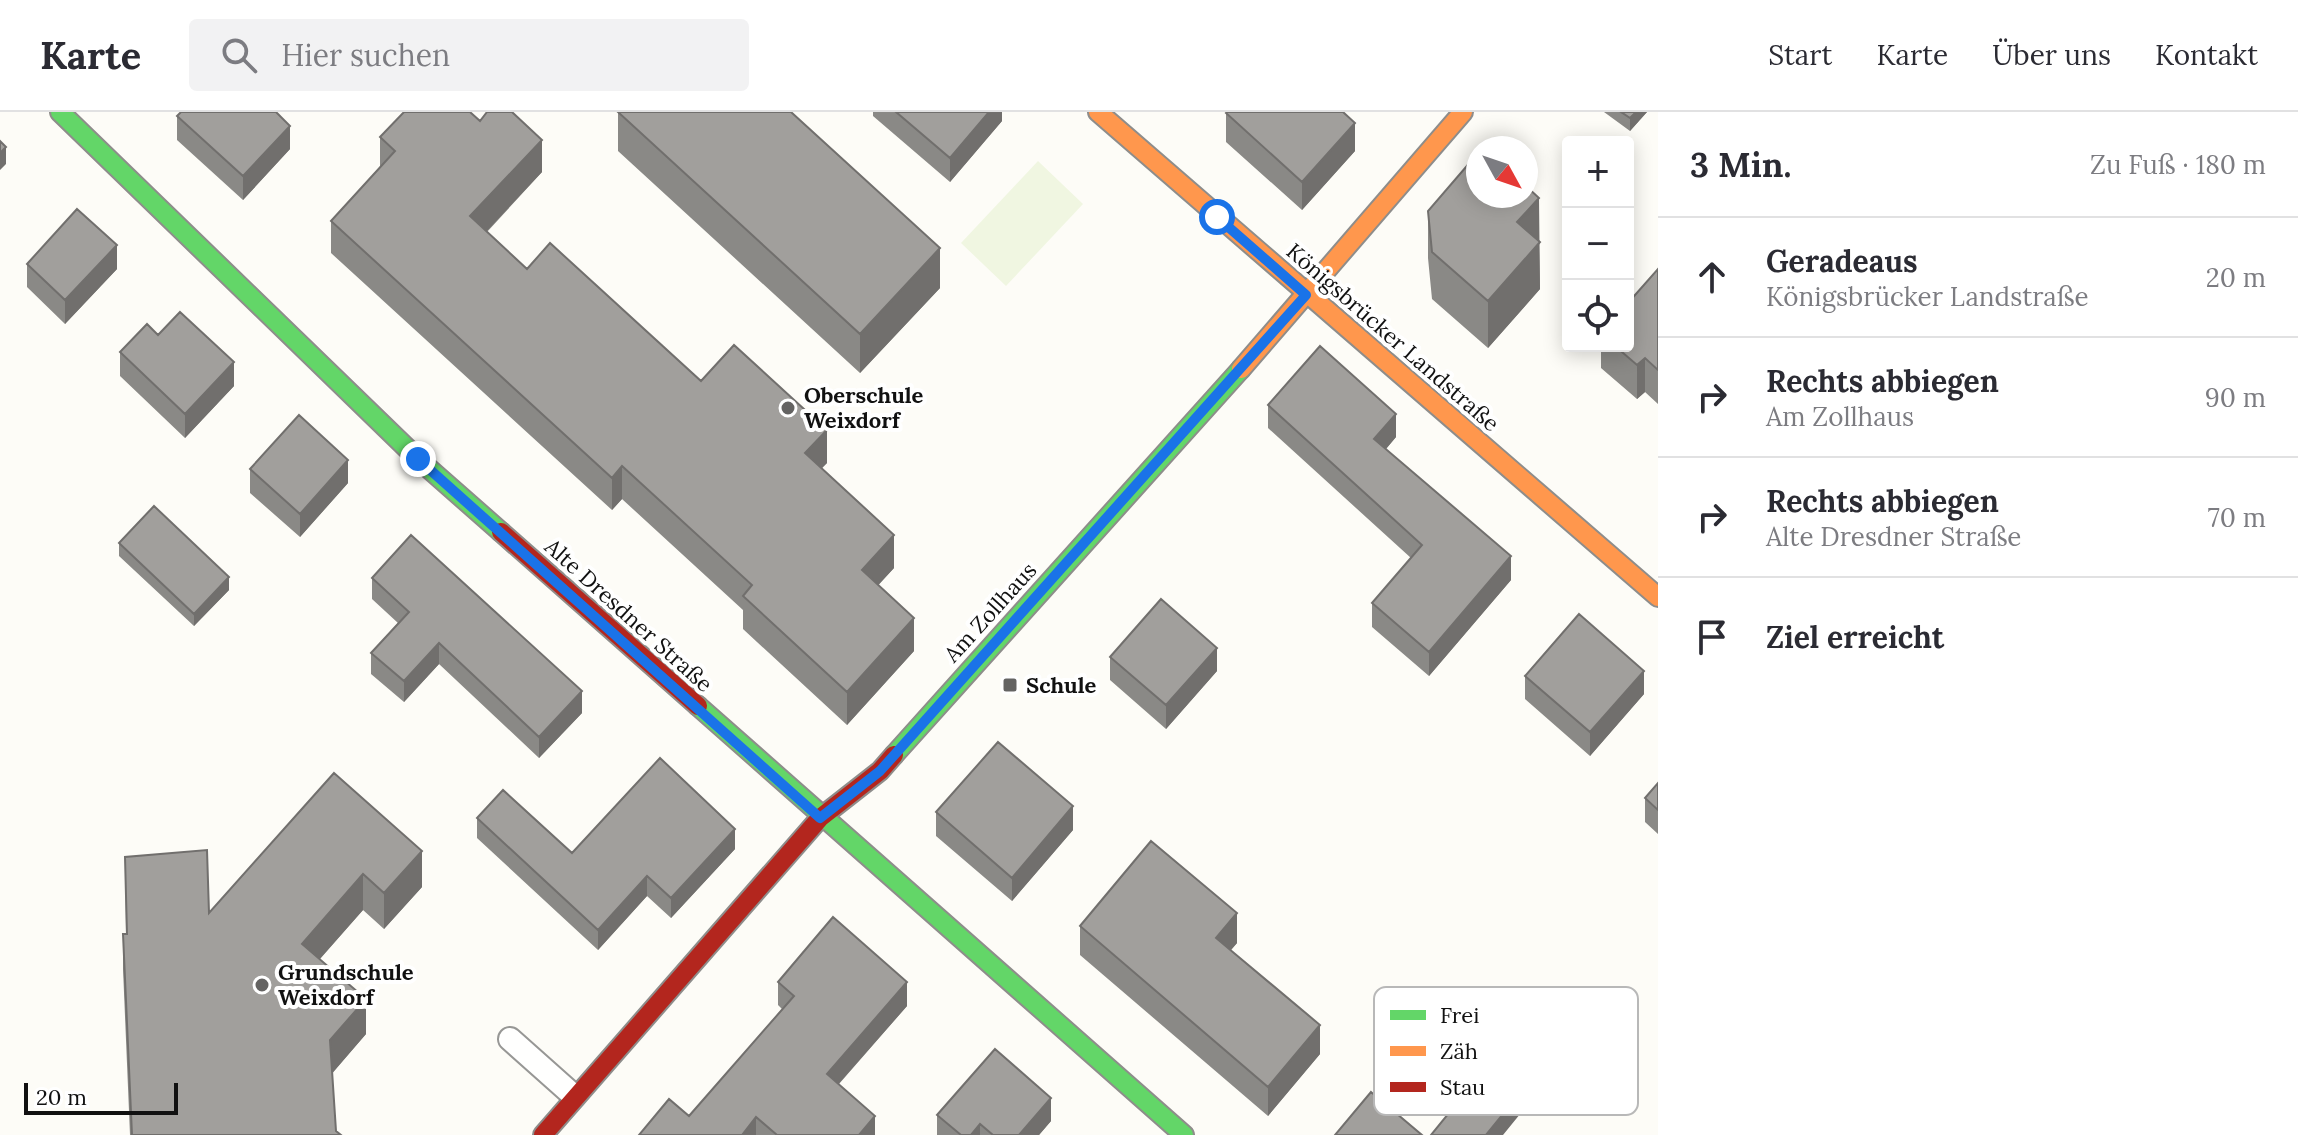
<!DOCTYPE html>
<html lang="de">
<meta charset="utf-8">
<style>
body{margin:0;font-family:Lora,serif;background:#f2f2f3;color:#2b2b33}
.controls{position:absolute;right:24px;top:24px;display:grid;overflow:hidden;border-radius:8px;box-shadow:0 4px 20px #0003}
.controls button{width:72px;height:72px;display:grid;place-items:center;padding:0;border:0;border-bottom:2px solid #e1e1e2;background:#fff;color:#2b2b33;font:40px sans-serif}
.compass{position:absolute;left:1466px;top:24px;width:72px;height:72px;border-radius:50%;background:#fff;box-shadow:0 4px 20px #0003;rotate:130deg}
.scale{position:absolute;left:24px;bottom:20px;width:154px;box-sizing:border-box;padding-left:8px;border:4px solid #111;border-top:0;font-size:22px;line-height:28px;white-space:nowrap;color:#111;-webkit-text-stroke:6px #fff;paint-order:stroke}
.stop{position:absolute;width:24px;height:24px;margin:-18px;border:6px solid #1a73e8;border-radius:50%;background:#fff}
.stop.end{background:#1a73e8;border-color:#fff;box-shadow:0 2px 8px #0008}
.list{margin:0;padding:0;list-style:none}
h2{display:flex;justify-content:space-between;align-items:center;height:104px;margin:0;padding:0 32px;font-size:34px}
h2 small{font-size:26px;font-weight:400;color:#7c7c81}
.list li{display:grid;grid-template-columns:52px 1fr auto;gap:24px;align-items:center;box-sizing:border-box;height:120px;padding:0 32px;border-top:2px solid #e1e1e2}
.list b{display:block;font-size:30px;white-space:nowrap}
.list p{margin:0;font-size:26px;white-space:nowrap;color:#7c7c81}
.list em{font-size:26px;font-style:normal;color:#7c7c81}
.icon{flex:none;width:44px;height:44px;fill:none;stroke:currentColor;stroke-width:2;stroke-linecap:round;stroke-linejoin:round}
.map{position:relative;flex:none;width:1658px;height:1023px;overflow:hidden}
header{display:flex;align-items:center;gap:48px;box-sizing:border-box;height:112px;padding:0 40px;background:#fff;border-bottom:2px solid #e1e1e2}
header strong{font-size:38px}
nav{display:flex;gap:44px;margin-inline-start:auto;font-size:28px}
.search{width:560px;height:72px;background:#f2f2f3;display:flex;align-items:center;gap:20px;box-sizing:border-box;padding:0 28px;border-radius:8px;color:#7c7c81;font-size:30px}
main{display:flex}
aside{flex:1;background:#fff}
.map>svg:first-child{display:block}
.pitch{fill:#f0f6e1}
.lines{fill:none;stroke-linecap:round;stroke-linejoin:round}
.lane-casing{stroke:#979795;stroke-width:26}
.fast-casing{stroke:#8e8d8b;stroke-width:22}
.slow-casing{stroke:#8e8d8b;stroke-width:22}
.jam-casing{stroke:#8e8d8b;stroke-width:22}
.lane{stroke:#fffffe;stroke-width:22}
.fast{stroke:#63d668;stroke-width:18}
.slow{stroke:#ff974d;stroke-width:18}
.jam{stroke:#b3261e;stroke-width:18}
.wall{fill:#8a8986}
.shaded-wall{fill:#716f6d}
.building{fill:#a19f9c;stroke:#716f6d;stroke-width:2}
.route{stroke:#1a73e8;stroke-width:10}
.poi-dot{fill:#646362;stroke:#fff;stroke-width:3}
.labels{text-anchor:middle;stroke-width:8;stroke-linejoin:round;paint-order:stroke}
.street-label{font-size:22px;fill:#111;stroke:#fff}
.poi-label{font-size:22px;font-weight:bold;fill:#111;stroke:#fff;text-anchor:start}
.key{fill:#fff;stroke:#b8b8b8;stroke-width:2}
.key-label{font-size:22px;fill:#111}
</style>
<header>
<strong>Karte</strong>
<div class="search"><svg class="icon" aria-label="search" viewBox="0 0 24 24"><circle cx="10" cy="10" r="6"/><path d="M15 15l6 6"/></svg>Hier suchen</div>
<nav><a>Start</a><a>Karte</a><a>Über uns</a><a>Kontakt</a></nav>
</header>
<main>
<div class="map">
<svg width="1658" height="1023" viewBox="0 0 1658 1023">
<rect width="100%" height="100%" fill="#fdfcf7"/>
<path class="pitch" d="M1038 49 1083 92 1006 174 961 131Z"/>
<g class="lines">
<g class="lane-casing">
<path id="lane" d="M510 927 574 984"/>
</g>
<g class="fast-casing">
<path id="fast" d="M60 0 418 347 501 420
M698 594 1184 1023
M894 643 1241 257"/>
</g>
<g class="slow-casing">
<path id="slow" d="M1098 0 1658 485
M1241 257 1463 0"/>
</g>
<g class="jam-casing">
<path id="jam" d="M501 420 698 594
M543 1023 820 706 880 659 894 643"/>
</g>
<use href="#lane" class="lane"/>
<use href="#fast" class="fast"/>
<use href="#slow" class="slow"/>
<use href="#jam" class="jam"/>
</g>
<path class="wall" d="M618 0 940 176 860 261 618 39Z
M873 0H1002V9L950 70 873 4Z
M1604 0H1647L1630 19Z
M1226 1 1355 39 1302 98 1226 30Z
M177 4 290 37 243 88 177 28Z
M380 25 542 60 487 120 527 157 827 351 821 356 894 456 878 473 914 539 847 613 743 517V498L622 387 612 398 331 141V109L380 55Z
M1428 99 1539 129 1540 177 1488 236 1432 187 1428 146Z
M27 152 117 157 65 212 27 175Z
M1658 157V292L1645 280 1637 287 1601 256V234H1628Z
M158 223 234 274 185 326 120 264V240Z
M1268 293 1396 325 1386 337 1511 468 1429 564 1372 515V491L1411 446 1268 316Z
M250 357 348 371 300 425 250 381Z
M119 431 229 478 194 514 119 444Z
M372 466 582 601 539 646 439 552 404 590 371 562V541L398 511 372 487Z
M1110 545 1217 559 1166 617 1110 568Z
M1525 564 1644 582 1590 644 1525 587Z
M334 661 422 775 384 817 363 798 320 847 366 922 332 961 336 1019 341 1023H130L123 857V822H126L125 745 209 801Z
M1658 671V722L1645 710V686Z
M936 700 1073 718 1012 789 936 724Z
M477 706 572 741 735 737 671 806 647 784 598 838 477 726Z
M1080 814 1237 831 1231 838 1320 942 1268 1004 1080 843Z
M778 870 907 894 839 972 875 1023H639L689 1004 782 897 778 893Z
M937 1003 1051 1009 1039 1023H937Z"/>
<path class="shaded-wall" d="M989 0H1002V9L950 70V46Z
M1636 0H1647L1630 19V6Z
M1355 11V39L1302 98V70Z
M290 14V37L243 88V64Z
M542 28V60L470 137V104Z
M6 35V52L0 58V41Z
M1539 86 1540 177 1488 236V189L1517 110Z
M117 133V157L65 212V188Z
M940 136V176L860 261V222Z
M1645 246V280L1637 287V253Z
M234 250V274L185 326V302Z
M1396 302V325L1374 351V327Z
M827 318V351L805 374V341Z
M348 348V371L300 425V402Z
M622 354V387L612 398V366Z
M894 423V456L862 491V458Z
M1511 444V468L1429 564V540Z
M229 465V478L194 514V502Z
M914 506V539L847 613V580Z
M439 531V552L404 590V569Z
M1217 536V559L1166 617V593Z
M1644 559V582L1590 644V620Z
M582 579V601L539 646V625Z
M1073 694V718L1012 789V766Z
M735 717V737L671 806V786Z
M422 739V775L384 817V781Z
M363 762V798L302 867V832Z
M647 764V784L598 838V818Z
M1237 801V831L1216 855V826Z
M907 870V894L827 985V962Z
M366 887V922L330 964V928Z
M1320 913V942L1268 1004V975Z
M1543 953V974L1503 1023H1486Z
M1051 986V1009L1039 1023H1019Z
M875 1004V1023H859Z
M756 1005V1023H742Z
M980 1012V1023H971Z"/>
<path class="building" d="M181 0H276L290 14 243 64 177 4Z
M404 0H470L480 9 487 0H512L542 28 470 104 527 157 550 131 701 269 734 233 827 318 805 341 894 423 862 458 914 506 847 580 743 484 752 473 622 354 612 366 331 109 395 39 380 25Z
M618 0H791L940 136 860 222Z
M896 0H989L950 46Z
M1227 0H1343L1355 11 1302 70 1226 1Z
M1621 0H1636L1630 6Z
M0 29 6 35 0 41Z
M1478 41V84H1526V74L1539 86 1517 110 1540 130 1488 189 1432 140 1428 99Z
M77 97 117 133 65 188 27 152Z
M1658 157V258L1645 246 1637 253 1615 234H1628V191Z
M180 200 234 250 185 302 120 240 147 212 158 223Z
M1320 234 1396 302 1374 327 1511 444 1429 540 1372 491 1422 433 1268 293Z
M299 303 348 348 300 402 250 357Z
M154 394 229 465 194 502 119 431Z
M411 423 582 579 539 625 439 531 404 569 371 541 409 500 372 466Z
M1161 487 1217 536 1166 593 1110 545Z
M1579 502 1644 559 1590 620 1525 564Z
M998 630 1073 694 1012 766 936 700Z
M660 646 735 717 671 786 647 764 598 818 477 706 503 678 572 741Z
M334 661 422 739 384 781 363 762 302 832 366 887 330 928 336 1019 341 1023H132L123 822H127L125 745 207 738 209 801Z
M1658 671V698L1645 686Z
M1151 729 1237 801 1216 826 1320 913 1268 975 1080 814Z
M833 805 907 870 827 962 875 1004 859 1023H777L756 1005 742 1023H639L669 987 689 1004 794 884 778 870Z
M1510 926 1543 953 1486 1023H1431Z
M995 937 1051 986 1019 1023H993L980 1012 971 1023H961L937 1003Z
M1371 980 1422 1023H1335Z"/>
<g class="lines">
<path class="route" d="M418 347 820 706 880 659 1306 183 1217 105"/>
</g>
<g class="poi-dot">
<circle cx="788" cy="296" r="8"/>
<rect x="1002" y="565" width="16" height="16" rx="4"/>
<circle cx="262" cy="873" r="8"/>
</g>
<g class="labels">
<g class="street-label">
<text transform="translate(1393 225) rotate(41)" y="8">Königsbrücker Landstraße</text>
<text transform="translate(990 500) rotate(-48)" y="8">Am Zollhaus</text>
<text transform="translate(629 503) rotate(42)" y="8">Alte Dresdner Straße</text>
</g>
<g class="poi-label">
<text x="804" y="291">Oberschule<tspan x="804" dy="25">Weixdorf</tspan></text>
<text x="1026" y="581">Schule</text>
<text x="278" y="868">Grundschule<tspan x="278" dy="25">Weixdorf</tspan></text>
</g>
</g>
<rect x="1374" y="875" width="264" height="128" rx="12" class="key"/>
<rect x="1390" y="898" width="36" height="10" fill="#63d668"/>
<rect x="1390" y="934" width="36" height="10" fill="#ff974d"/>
<rect x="1390" y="970" width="36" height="10" fill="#b3261e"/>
<g class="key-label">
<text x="1440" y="911">Frei</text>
<text x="1440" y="947">Zäh</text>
<text x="1440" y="983">Stau</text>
</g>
</svg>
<div class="controls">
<button>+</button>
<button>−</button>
<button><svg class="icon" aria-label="locate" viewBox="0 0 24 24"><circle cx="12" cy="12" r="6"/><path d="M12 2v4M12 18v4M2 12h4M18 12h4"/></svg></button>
</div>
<svg class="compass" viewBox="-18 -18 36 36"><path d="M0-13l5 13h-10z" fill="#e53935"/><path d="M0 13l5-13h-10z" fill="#7c7c81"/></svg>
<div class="scale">20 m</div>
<div class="stop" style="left:1217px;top:105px"></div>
<div class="stop end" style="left:418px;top:347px"></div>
</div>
<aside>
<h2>3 Min.<small>Zu Fuß · 180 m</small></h2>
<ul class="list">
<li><svg class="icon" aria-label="ahead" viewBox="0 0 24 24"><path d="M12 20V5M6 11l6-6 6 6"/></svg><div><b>Geradeaus</b><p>Königsbrücker Landstraße</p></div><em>20 m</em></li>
<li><svg class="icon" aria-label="right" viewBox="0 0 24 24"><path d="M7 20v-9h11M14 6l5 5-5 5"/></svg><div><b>Rechts abbiegen</b><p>Am Zollhaus</p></div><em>90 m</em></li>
<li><svg class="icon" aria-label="right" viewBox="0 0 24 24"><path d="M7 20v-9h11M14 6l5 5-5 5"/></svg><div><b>Rechts abbiegen</b><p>Alte Dresdner Straße</p></div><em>70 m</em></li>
<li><svg class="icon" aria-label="arrive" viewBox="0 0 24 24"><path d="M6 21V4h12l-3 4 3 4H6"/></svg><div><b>Ziel erreicht</b></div></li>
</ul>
</aside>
</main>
